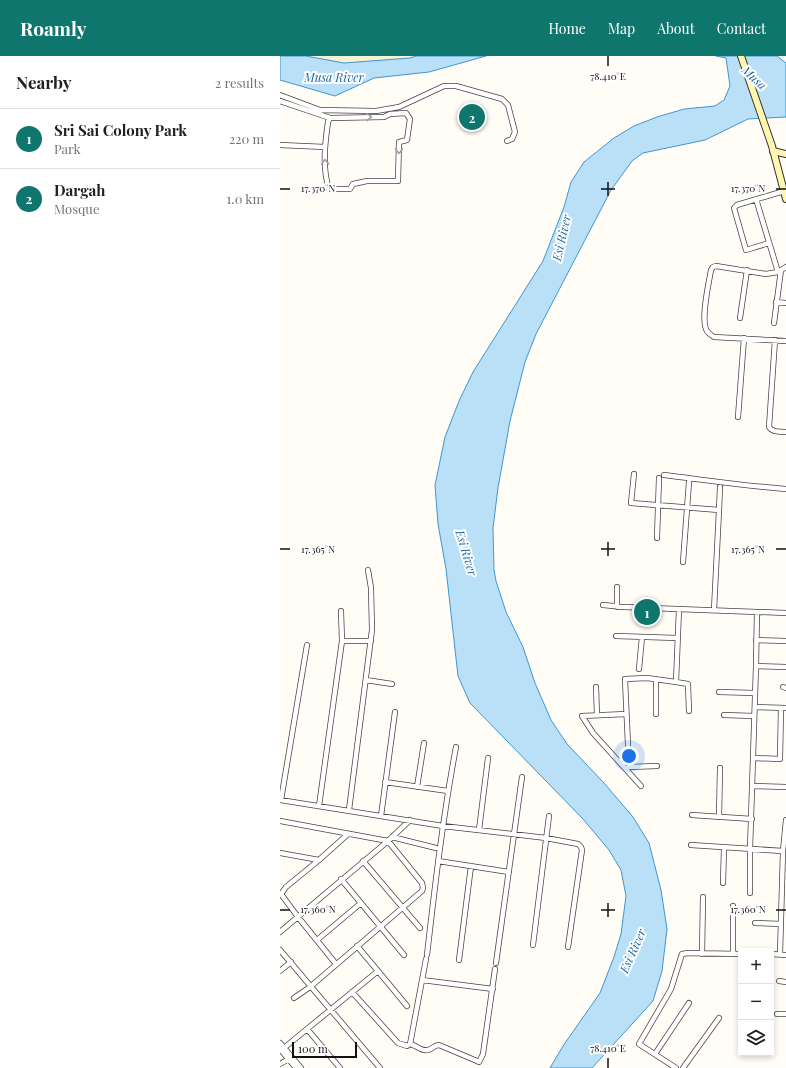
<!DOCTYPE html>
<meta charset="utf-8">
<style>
body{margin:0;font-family:"Playfair Display",serif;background:#f6f6f6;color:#202124}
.controls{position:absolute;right:12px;bottom:12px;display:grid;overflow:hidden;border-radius:4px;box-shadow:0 2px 6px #0003}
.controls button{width:36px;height:36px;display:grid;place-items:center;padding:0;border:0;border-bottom:1px solid #e0e0e0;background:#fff;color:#202124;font:20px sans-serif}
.scale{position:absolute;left:12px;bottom:10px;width:65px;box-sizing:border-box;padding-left:4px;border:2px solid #111;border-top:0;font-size:11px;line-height:14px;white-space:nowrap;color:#111;-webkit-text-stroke:3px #fff;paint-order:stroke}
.you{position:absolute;left:349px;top:700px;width:14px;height:14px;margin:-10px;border:3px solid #fff;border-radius:50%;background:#1a73e8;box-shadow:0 0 0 6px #1a73e833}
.badge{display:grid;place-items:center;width:26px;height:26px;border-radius:50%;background:#0f766e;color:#fff;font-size:13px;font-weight:700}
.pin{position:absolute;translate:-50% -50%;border:2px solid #fff;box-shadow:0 1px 4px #0006}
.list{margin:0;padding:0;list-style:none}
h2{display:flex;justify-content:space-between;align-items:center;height:52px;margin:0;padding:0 16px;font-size:17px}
h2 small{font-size:13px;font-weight:400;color:#757577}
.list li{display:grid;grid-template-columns:26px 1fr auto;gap:12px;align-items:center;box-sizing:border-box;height:60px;padding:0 16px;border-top:1px solid #e0e0e0}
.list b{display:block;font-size:15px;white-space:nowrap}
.list p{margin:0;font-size:13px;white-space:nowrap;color:#757577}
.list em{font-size:13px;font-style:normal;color:#757577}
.icon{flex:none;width:22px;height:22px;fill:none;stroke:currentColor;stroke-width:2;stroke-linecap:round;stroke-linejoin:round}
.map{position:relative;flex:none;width:506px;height:1012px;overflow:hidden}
header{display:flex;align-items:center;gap:24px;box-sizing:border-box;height:56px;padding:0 20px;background:#0f766e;color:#fff}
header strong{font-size:19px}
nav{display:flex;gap:22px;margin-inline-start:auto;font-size:14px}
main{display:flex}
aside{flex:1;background:#fff}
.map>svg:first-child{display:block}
.farmland{fill:#f6f3d4}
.water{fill:#b9e0f7;stroke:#3f96cf}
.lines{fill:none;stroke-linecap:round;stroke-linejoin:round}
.street-casing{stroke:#444;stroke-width:6}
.secondary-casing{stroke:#333;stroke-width:8}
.street{stroke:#fff;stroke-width:4.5}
.secondary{stroke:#fff6b0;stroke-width:6}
.oneway{stroke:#a0a0a0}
.ticks{fill:none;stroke:#111;stroke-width:1.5}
.labels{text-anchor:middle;stroke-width:4;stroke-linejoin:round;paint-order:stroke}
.water-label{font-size:12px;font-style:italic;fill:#1768a6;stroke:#fff}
.ticks-label{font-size:10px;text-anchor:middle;fill:#111;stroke:#fff;stroke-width:4;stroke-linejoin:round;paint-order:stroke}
</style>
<header>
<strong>Roamly</strong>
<nav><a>Home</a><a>Map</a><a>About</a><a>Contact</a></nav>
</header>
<main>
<aside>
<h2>Nearby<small>2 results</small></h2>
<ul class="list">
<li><span class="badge">1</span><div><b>Sri Sai Colony Park</b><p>Park</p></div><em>220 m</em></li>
<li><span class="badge">2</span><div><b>Dargah</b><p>Mosque</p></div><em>1.0 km</em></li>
</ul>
</aside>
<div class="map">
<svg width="506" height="1012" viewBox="0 0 506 1012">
<rect width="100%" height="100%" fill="#fffdf5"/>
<path class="farmland" d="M26 0H136L130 2 64 7Z"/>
<path class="water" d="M0 0H26L64 7 130 2 136 0H206L149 16 94 22 55 40 0 24Z
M436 0H497L506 7V61L468 63 425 84 363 97 352 105 331 134 256 278 245 306 230 365 218 432 213 472 214 514 216 525 226 556 243 591 255 627 271 664 287 688 324 727 353 761 369 787 381 834 387 873 382 915 373 945 312 1012H270L283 990 320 937 334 901 341 878 346 840 341 814 329 794 303 763 190 647 178 620 166 513 158 468 155 429 165 381 179 345 193 316 263 205 284 151 291 126 304 106 334 82 354 70 377 61 404 53 435 50 444 44 450 30 446 2Z"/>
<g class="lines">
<g class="street-casing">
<path id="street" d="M0 39 40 54 96 55 119 51 164 30H176L222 43 228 49 235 76 232 83 227 85
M0 45 50 62 48 66C45 87 42 112 49 133H70L73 128 87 125H118L119 86 127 84 130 63 126 57 110 58 104 61 50 62
M0 89 45 91
M476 143 498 216
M489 187 466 194 454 152 457 149 504 135
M506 211 498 216 486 218 436 210 433 211 431 214C429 226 420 265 427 275 428 277 431 279 434 281L506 285
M496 246 506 247
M460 262 467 214
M494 267 501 214
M495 284 489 371C493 377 499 375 506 376
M458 361 464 282
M354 418 351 447 439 454 434 554
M384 419C425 424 465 430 506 433
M439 454 440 431
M377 482 379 422
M403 506 409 426
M323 549 344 551 506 557
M337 551V531
M336 580 397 582
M476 584 506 585
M62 585H91
M476 610 506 611
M359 613 362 581
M376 623V658
M86 624 112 628
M396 626 408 628 409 655
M316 631 317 659
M503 631 506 632
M439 636 475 637
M475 651 506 652
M346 658 302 660 313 677 361 730
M444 659 474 660
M473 702 500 703 501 652
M349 711 345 623 367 622 396 626 399 553
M347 713 349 711 377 710
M105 726 168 735
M473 730 506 731
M137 731 144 687
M0 744 163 770 266 782 298 788 301 791 302 794 288 891
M1 744 27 589
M39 750 62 585 61 555
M69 754 92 574 91 532 88 514
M412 759 472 763
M101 760 115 656
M439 761 440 712
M0 765 108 785 142 827 143 832 142 835 30 931 14 942
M199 774 208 702
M112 781 156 792
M411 789 503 795
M0 797 39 804
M83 805 140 872
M158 805 229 816
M61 823 124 899
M443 827 444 792
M470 837V793L476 610 477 556
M475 867 501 868
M0 876 108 785 130 764
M37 884 81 847
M253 889 269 760
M0 894 100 1012
M422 898 423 841
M453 898V850
M491 898 506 899
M500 898 503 795 506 764
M147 899C155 829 163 760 176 691
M179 904 191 810
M216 907 242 721
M56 908 18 861 1 838 6 831 39 804 68 778
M0 915 11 906
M98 915 127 950
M142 924 213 933
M499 925 506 926
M72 936 118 987 127 990 130 988 131 983 146 903
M497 958H506
M27 973 98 915 77 890
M0 987 21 1012
M130 988C136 989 142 996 148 994 153 993 154 989 159 989L197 1005 199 1006 203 998 215 913
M4 992 27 973 60 1012
M0 993 16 1012
M375 998 409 947
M0 1008 9 1003
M396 1012 359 988 391 933 402 898 408 897 461 898
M403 1012 439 962"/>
</g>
<g class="secondary-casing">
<path id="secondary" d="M461 0 492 90 506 143
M493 95 506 98"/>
</g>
<use href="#street" class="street"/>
<use href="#secondary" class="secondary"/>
</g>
<defs><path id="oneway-chevron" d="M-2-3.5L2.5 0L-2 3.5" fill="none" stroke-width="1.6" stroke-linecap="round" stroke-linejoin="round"/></defs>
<g class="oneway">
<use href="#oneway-chevron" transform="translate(89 61) rotate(-1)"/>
<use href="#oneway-chevron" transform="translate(119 95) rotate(91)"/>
<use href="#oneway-chevron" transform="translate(45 106) rotate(-92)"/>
</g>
<path class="ticks" d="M328 0V10M328 126V140M0 133H10M321 133H335M496 133H506M328 486V500M0 493H10M321 493H335M496 493H506M328 847V861M0 854H10M321 854H335M496 854H506M328 1002V1012"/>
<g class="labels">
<g class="water-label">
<text x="54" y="26">Musa River</text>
<text transform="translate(474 22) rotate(43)" y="4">Musa</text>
<text transform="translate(282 182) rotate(-77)" y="4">Esi River</text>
<text transform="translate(186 497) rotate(73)" y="4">Esi River</text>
<text transform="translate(353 895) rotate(-66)" y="4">Esi River</text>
</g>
</g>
<g class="ticks-label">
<text x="328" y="24">78.410°E</text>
<text x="38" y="136">17.370°N</text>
<text x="468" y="136">17.370°N</text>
<text x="38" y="497">17.365°N</text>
<text x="468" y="497">17.365°N</text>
<text x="38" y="857">17.360°N</text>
<text x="468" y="857">17.360°N</text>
<text x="328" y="996">78.410°E</text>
</g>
</svg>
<div class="controls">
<button>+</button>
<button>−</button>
<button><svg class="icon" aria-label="layers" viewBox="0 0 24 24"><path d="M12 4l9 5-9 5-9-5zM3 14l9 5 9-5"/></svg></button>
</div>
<div class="scale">100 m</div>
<div class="you"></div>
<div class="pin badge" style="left:367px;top:556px">1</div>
<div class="pin badge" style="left:192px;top:61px">2</div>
</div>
</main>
